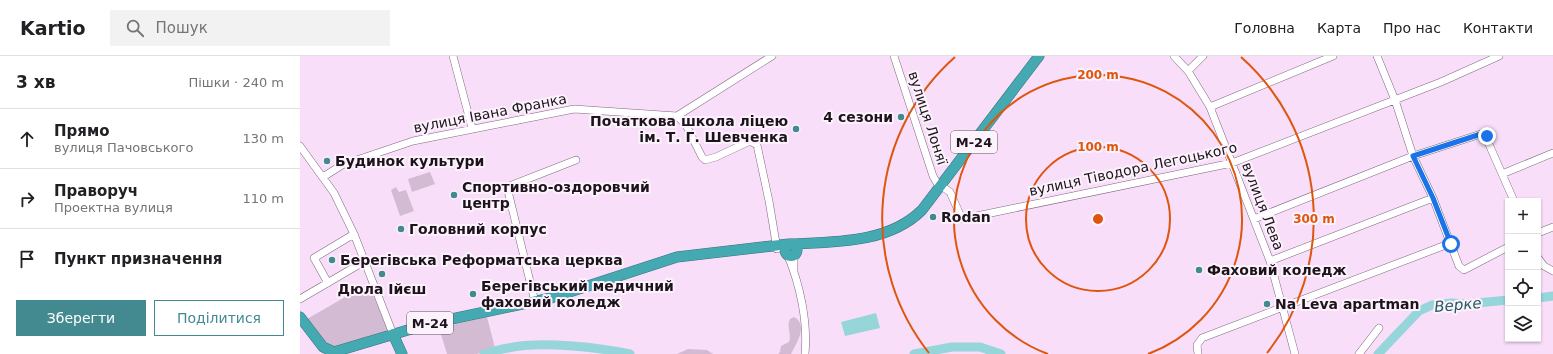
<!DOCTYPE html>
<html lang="uk">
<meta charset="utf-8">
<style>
body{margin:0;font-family:"DejaVu Sans",sans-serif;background:#f2f2f2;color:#202124}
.controls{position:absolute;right:12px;bottom:12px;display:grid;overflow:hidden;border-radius:0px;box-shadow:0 1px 3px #0004}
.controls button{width:36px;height:36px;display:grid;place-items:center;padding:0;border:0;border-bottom:1px solid #e0e0e0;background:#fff;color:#202124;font:20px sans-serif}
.stop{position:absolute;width:12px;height:12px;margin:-9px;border:3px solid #1a73e8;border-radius:50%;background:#fff}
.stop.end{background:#1a73e8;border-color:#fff;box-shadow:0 1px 4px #0008}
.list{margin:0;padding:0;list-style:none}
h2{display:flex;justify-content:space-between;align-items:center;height:52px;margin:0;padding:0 16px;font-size:17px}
h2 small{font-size:13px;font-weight:400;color:#757577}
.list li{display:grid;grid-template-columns:26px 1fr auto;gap:12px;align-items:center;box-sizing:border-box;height:60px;padding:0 16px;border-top:1px solid #e0e0e0}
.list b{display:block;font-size:15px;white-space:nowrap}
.list p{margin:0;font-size:13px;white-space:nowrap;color:#757577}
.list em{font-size:13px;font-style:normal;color:#757577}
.actions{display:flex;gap:8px;padding:12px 16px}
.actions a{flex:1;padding:9px 0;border:1px solid #438a90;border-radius:0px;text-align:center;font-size:14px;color:#438a90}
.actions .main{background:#438a90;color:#fff}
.icon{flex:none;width:22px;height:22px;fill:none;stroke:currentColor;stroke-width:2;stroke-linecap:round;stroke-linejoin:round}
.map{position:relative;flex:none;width:1253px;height:298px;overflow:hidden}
header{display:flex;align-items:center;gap:24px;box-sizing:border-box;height:56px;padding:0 20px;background:#fff;border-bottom:1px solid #e0e0e0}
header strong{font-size:19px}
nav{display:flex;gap:22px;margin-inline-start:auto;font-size:14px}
.search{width:280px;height:36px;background:#f2f2f2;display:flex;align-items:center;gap:10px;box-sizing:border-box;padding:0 14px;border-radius:0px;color:#757577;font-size:15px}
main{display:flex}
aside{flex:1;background:#fff}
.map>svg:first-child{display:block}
.green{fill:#d4bbd4}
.water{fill:#96d6db}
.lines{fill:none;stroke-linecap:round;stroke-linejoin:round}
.river{stroke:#96d6db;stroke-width:9}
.minor-casing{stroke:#7f6880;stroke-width:8}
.highway-casing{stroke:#36747d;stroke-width:11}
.minor{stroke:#fff;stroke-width:7}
.highway{stroke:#44a9b1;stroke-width:10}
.route{stroke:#1a73e8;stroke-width:5}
.ring{fill:none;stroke:#de560d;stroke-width:2}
.poi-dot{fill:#438a90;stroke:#fcf2fc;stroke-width:1.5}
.labels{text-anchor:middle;stroke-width:4;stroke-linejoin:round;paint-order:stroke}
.shield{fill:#fcf2fc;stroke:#5f565f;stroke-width:1}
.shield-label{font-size:13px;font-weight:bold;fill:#1c131c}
.street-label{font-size:14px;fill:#1c131c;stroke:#fcf2fc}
.poi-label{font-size:14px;font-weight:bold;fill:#1c131c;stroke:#fcf2fc;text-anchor:start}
.water-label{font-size:15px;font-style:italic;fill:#22595d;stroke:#fcf2fc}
.centre{fill:#de560d;stroke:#fcf2fc;stroke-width:2}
.ring-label{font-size:12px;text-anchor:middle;font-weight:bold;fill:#de560d;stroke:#fcf2fc;stroke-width:4;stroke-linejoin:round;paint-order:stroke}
</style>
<header>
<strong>Kartio</strong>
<div class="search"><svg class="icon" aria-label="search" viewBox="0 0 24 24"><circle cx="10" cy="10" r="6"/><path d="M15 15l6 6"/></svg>Пошук</div>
<nav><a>Головна</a><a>Карта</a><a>Про нас</a><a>Контакти</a></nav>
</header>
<main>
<aside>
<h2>3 хв<small>Пішки · 240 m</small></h2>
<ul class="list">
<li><svg class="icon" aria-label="ahead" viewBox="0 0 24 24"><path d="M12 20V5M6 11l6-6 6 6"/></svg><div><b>Прямо</b><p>вулиця Пачовського</p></div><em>130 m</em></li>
<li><svg class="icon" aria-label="right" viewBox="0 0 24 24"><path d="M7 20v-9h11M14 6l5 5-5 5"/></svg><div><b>Праворуч</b><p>Проектна вулиця</p></div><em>110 m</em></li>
<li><svg class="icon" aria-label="arrive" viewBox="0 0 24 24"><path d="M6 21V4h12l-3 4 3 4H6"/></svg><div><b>Пункт призначення</b></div></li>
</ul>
<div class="actions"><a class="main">Зберегти</a><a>Поділитися</a></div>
</aside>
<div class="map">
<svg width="1253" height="298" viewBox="0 0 1253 298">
<rect width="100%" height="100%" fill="#f9def9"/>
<path class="green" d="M130 116 135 128 112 136 108 123Z
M96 131 99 136 106 134 114 155 100 160 91 134Z
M66 229H69L88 274 32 292 29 290 7 263Z
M187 261 195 292 177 298H147L139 272Z
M494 261C509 269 496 288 491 298H478L480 296 481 290 489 286C492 278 486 272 490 263Z
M388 293 407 294 413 298H377Z"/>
<path class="water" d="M576 257 580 272 545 280 541 266Z"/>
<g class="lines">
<path class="river" d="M1238 242 1253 240
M184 298C192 296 200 293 208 292 241 285 297 291 330 298
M614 298 652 291H680L701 298
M1078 298 1119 255 1132 249 1152 247 1167 248 1208 244"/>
<g class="minor-casing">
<path id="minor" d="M153 0 172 72
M594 0 633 120 637 127 650 136 662 163 932 107 1141 26 1199 0
M874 0 888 15 910 51 970 205 995 298
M1077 0 1095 44 1113 100 1133 142 1159 210 1164 214 1208 191
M888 15 903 0
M910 51 1033 0
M377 60 386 69 402 101 405 104 416 101 448 86H452L457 89 469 145 477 193
M0 90 34 137 54 178 91 273
M1202 118 1253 97
M23 121 42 109 113 85 274 53 377 60 472 0
M954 163 1113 100 1184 77 1214 145
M1238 177 1253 171
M494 199V212
M488 200C500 229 508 266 505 298
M1238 202 1244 210 1253 215
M970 205 1133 142
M28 227 14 202 54 178
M0 243 65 205
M235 246 207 131 276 104
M898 298 897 289 902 282 1151 187
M1059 298 1079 272"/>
</g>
<g class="highway-casing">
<path id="highway" d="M485 194a6 6 0 1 1 12 0a6 6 0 1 1-12 0Z
M492 188C536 186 589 187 622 154L739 0
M0 261 23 291 34 296 128 268 251 242 377 201 489 188
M93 278 102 298"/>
</g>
<use href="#minor" class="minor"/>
<use href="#highway" class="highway"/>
</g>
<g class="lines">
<path class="route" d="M1151 188 1133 142 1113 100 1184 77 1187 80"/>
</g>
<g class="ring">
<circle cx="798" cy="163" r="72"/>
<path d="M748 298A144 144 0 1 1 848 298"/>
<path d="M629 297A216 216 0 0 1 655 1M941 1A216 216 0 0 1 967 297"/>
</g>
<g class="poi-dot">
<circle cx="601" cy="61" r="4"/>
<circle cx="496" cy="73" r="4"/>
<circle cx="27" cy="105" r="4"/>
<circle cx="154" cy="139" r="4"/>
<circle cx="633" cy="161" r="4"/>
<circle cx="101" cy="173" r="4"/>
<circle cx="32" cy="204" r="4"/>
<circle cx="899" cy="214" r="4"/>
<circle cx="82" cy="218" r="4"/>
<circle cx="173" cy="238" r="4"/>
<circle cx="967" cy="248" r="4"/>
</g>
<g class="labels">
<g class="shield">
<rect x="651" y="75" width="46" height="22" rx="3"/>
<rect x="107" y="256" width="46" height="22" rx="3"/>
</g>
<g class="shield-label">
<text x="674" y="91">М-24</text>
<text x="130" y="272">М-24</text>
</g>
<g class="street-label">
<text transform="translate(190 57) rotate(-11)" y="5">вулиця Івана Франка</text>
<text transform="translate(628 62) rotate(72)" y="5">вулиця Лоняї</text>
<text transform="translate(833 113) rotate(-12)" y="5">вулиця Тіводора Легоцького</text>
<text transform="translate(963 150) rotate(69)" y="5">вулиця Лева</text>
</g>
<g class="poi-label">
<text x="593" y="66" text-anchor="end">4 сезони</text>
<text x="488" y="70" text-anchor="end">Початкова школа ліцею<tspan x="488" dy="16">ім. Т. Г. Шевченка</tspan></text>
<text x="35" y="110">Будинок культури</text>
<text x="162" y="136">Спортивно-оздоровчий<tspan x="162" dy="16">центр</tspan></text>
<text x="641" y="166">Rodan</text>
<text x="109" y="178">Головний корпус</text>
<text x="40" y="209">Берегівська Реформатська церква</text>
<text x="907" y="219">Фаховий коледж</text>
<text x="181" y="235">Берегівський медичний<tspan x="181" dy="16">фаховий коледж</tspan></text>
<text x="82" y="238" text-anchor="middle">Дюла Ійєш</text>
<text x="975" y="253">Na Leva apartman</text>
</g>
<g class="water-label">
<text transform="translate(1158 249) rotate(-5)" y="5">Верке</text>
</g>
</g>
<circle cx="798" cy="163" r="6" class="centre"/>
<g class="ring-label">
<text x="798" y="23">200 m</text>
<text x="798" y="95">100 m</text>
<text x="1014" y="167">300 m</text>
</g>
</svg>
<div class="controls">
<button>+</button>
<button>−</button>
<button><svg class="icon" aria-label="locate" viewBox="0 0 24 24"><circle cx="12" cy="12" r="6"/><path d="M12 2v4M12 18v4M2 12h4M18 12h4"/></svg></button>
<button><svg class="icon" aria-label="layers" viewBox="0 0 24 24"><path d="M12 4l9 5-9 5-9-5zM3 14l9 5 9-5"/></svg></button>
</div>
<div class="stop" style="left:1151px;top:188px"></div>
<div class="stop end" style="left:1187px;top:80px"></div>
</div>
</main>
